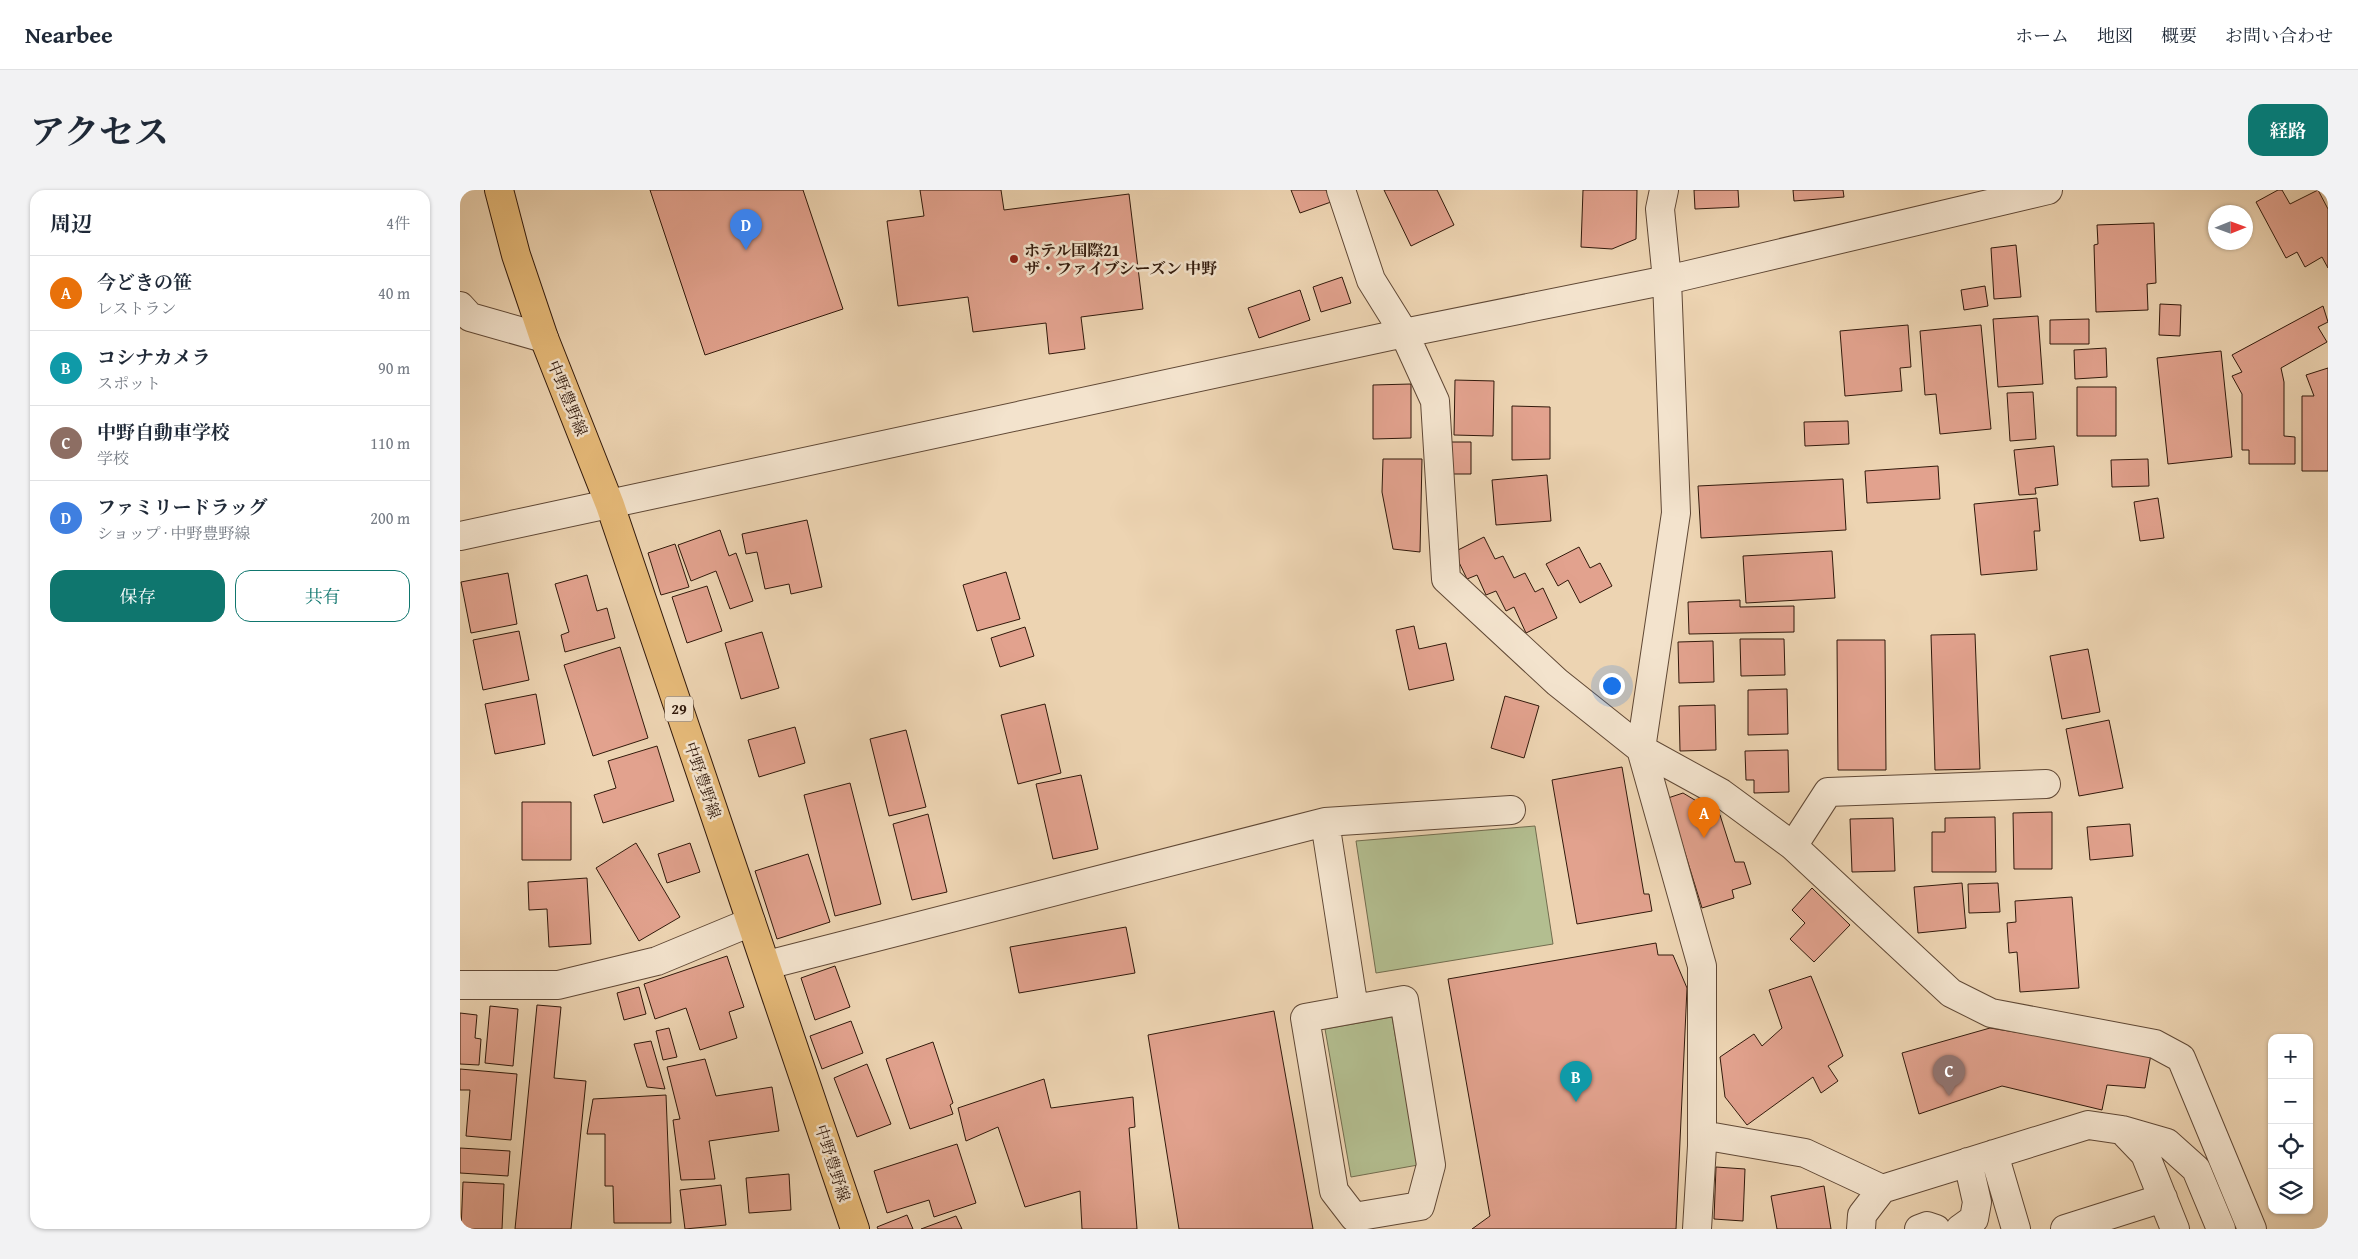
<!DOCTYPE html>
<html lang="ja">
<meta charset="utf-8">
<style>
body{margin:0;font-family:"Gentium Book Plus","Noto Serif JP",serif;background:#f2f2f3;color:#1f2937}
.controls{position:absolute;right:15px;bottom:15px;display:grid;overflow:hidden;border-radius:10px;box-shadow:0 1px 4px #0004}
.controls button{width:45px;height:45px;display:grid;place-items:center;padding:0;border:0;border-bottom:1px solid #e0e1e3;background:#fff;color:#1f2937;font:25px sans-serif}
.compass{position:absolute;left:1748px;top:15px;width:45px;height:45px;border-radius:50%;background:#fff;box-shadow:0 1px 4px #0004;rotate:89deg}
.you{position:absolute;left:1151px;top:495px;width:18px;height:18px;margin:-12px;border:4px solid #fff;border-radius:50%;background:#1a73e8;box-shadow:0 0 0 8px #1a73e833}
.badge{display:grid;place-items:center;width:32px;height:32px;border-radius:50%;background:#0f766e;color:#fff;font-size:16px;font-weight:700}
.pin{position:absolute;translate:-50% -41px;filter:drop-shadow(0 1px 2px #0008)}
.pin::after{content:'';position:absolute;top:26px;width:18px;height:15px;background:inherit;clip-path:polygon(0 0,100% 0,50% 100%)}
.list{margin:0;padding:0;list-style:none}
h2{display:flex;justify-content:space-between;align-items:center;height:65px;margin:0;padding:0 20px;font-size:21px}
h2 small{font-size:16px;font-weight:400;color:#747a83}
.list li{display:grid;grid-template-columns:32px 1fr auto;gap:15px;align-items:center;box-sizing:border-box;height:75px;padding:0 20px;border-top:1px solid #e0e1e3}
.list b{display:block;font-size:19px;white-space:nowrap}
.list p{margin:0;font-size:16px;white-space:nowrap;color:#747a83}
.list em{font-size:16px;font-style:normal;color:#747a83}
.actions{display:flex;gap:10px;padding:15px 20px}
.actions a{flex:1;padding:11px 0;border:1px solid #0f766e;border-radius:15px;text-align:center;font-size:18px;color:#0f766e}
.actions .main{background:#0f766e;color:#fff}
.icon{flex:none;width:28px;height:28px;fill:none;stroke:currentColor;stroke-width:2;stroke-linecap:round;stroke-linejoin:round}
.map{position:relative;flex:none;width:1868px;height:1039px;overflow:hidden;border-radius:15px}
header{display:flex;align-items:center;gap:30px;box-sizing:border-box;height:70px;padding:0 25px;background:#fff;border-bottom:1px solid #e0e1e3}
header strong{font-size:24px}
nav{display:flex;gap:28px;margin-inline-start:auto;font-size:18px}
.intro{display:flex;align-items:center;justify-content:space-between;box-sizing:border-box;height:120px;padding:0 30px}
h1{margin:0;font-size:35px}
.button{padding:12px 22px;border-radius:15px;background:#0f766e;color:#fff;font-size:18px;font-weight:700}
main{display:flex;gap:30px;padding:0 30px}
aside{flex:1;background:#fff;border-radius:15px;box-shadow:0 1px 4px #0004}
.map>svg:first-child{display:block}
.green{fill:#b3be90;stroke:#726c4e}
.building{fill:#e2a28e;stroke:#31190b}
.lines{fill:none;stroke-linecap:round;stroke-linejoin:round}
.minor-casing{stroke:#604835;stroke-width:30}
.major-casing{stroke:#31190b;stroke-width:30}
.minor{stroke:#f3e3cd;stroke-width:28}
.major{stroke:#e6ba79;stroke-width:28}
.poi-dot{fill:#8f2418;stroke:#f3e3cd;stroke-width:2}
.labels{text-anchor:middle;stroke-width:5;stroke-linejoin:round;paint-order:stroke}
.shield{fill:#f3e3cd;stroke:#6b5645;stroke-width:1}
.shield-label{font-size:15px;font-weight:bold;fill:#31190b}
.poi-label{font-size:16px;font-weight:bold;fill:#31190b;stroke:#f3e3cd;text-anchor:start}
.street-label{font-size:16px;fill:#31190b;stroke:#f3e3cd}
</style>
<header>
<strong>Nearbee</strong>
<nav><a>ホーム</a><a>地図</a><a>概要</a><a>お問い合わせ</a></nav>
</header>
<div class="intro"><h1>アクセス</h1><a class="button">経路</a></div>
<main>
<aside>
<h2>周辺<small>4件</small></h2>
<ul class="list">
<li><span class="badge" style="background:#e8710a">A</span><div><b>今どきの笹</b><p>レストラン</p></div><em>40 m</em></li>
<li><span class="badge" style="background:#0f9aa8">B</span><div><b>コシナカメラ</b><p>スポット</p></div><em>90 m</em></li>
<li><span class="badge" style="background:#8d6e63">C</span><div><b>中野自動車学校</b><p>学校</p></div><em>110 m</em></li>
<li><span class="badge" style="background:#3f7fe0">D</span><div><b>ファミリードラッグ</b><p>ショップ · 中野豊野線</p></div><em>200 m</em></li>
</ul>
<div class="actions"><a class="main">保存</a><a>共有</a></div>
</aside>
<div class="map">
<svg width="1868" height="1039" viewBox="0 0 1868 1039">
<rect width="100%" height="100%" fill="#edd4b2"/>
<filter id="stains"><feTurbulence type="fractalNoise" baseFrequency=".004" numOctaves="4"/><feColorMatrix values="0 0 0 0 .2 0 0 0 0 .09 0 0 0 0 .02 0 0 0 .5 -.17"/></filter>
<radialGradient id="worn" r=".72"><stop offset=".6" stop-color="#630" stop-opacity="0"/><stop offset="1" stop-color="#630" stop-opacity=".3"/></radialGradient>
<path class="green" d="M1075 636 1093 754 916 783 896 651Z
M932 827 958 975 891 987 865 839Z"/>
<path class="building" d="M190 0H343L383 119 245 165Z
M460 0H541L544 20 669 4 683 119 621 127 625 159 589 164 586 133 513 142 508 107 438 116 427 31 464 26Z
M831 0H866L871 12 840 23Z
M924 0H977L994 35 951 56Z
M1123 0H1177L1176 49 1152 59 1121 57Z
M1234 0H1278L1279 17 1235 19Z
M1333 0H1383L1384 7 1334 11Z
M1818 0H1822L1830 14 1858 0 1868 19V78L1862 67 1845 77 1837 62 1826 68 1796 12Z
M1694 33 1696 93 1687 94 1688 120 1636 122 1634 55 1638 54 1637 35Z
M1556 55 1561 107 1534 109 1531 58Z
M882 87 891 113 861 122 853 97Z
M1525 96 1528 116 1504 120 1501 100Z
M840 100 850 130 799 148 788 118Z
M1700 114 1721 115 1720 146 1699 145Z
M1863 116 1868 132 1858 137 1867 152 1821 178 1824 192V246L1835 247V274H1789V260H1782V204L1772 186 1782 182 1772 165Z
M1578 126 1583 194 1538 197 1533 129Z
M1629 129V154H1590V130Z
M1448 135 1451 177 1440 178 1442 201 1385 206 1380 141Z
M1521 135 1531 239 1480 244 1476 204 1465 205 1460 141Z
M1646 158 1647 187 1615 189 1614 160Z
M1761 161 1772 267 1708 274 1697 168Z
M1868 178V281H1842V206H1854L1846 185Z
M995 190 1034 191 1033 246 994 245Z
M951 194V248L913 249V195Z
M1617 197H1656V246H1617Z
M1573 202 1576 249 1550 251 1547 203Z
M1052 216 1090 217V269L1052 270Z
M1388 231 1389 254 1345 256 1344 232Z
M989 252H1011V284H988Z
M1594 256 1598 295 1575 298 1576 304 1559 305 1554 260Z
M923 269H962L960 362 933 359 922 302Z
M1688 269 1689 296 1652 297 1651 270Z
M1478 276 1480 309 1407 313 1405 281Z
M1087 285 1091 331 1036 335 1032 290Z
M1383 289 1386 340 1241 348 1238 296Z
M1577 308 1580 341H1574L1577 380 1521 385 1514 314Z
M1698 308 1704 348 1680 351 1674 312Z
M347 330 362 397 331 404 329 394 305 399 297 362 286 364 282 344Z
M260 340 269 366 276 363 293 411 270 419 256 381 231 391 218 355Z
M1024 347 1035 369 1043 366 1054 388 1065 383 1075 402 1083 398 1097 428 1066 443 1054 417 1046 421 1036 401 1026 405 1017 385 1007 389 994 362Z
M215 354 229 397 201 405 188 363Z
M1119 357 1130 378 1140 373 1152 396 1120 413 1108 390 1098 396 1086 374Z
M1372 361 1375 408 1286 413 1283 366Z
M546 382 560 429 517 441 503 395Z
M48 383 57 434 11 443 1 392Z
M127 385 137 421 147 418 155 448 105 462 101 445 109 442 95 394Z
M247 396 262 441 227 453 212 407Z
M1280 410V417L1334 416V442L1229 444 1228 412Z
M954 436 959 459 986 453 994 490 949 500 936 440Z
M565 437 574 466 540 477 531 448Z
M59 441 69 490 23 500 13 450Z
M302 442 319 498 281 509 265 453Z
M1515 444 1520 579 1475 580 1471 445Z
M1280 449H1324L1325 485 1281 486Z
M1377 450H1425L1426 580H1378Z
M1253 451 1254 492 1219 493 1218 452Z
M160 457 188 548 133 566 104 475Z
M1628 459 1640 522 1602 529 1590 466Z
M1327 499 1328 544 1288 545V500Z
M76 504 85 554 35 564 25 514Z
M1045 506 1079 516 1064 568 1031 558Z
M585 514 601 583 558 594 541 525Z
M1255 515 1256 560 1220 561 1219 516Z
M1649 530 1663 598 1619 606 1606 539Z
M335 537 345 573 299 587 288 550Z
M446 540 466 617 429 626 410 549Z
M197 556 214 611 143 633 134 605 156 598 148 571Z
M1328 560 1329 602 1294 603V590H1286L1285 561Z
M1162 577 1184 704H1189L1192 721 1117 734 1092 590Z
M621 585 638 659 593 669 576 594Z
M390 593 421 714 375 726 344 605Z
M1223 603 1260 625 1275 672H1284L1291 694 1272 700 1274 708 1242 718 1208 608Z
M62 612H111V670H62Z
M1592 622V679H1554L1553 623Z
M468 624 487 702 452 710 433 634Z
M1535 627 1536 682H1472V642H1485V628Z
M1433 628 1435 681 1392 682 1390 629Z
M1670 634 1673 666 1630 670 1627 637Z
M176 653 220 727 179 751 136 678Z
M230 653 240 682 207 693 198 664Z
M348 664 370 732 317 749 295 681Z
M127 688 131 754 89 757 87 719 69 720 68 692Z
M1502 693 1506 738 1458 743 1454 697Z
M1538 693 1540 722 1509 723 1508 694Z
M1352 698 1390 735 1354 772 1330 749 1345 733 1332 720Z
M1612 707 1619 798 1560 802 1557 762 1549 763 1547 733 1556 732 1555 711Z
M666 737 675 783 559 803 550 757Z
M1196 753 1198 765H1213L1227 798 1216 1039H1012L1030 1026 988 789Z
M267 766 284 817 269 822 277 848 240 860 226 818 195 829 184 794Z
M375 776 390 817 355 830 341 788Z
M1351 786 1383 866 1368 876 1378 891 1361 903 1353 887 1287 935 1265 907 1260 867 1294 844 1302 856 1322 838 1309 800Z
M179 797 186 824 164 830 157 803Z
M77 815 101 817 94 888 126 891 111 1039H55Z
M30 816 58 819 53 876 25 873Z
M814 821 853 1039H719L688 845Z
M0 823 17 825 15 848 21 849 19 875 0 874Z
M391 831 403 863 362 879 350 846Z
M209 838 217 867 203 870 196 841Z
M1530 838 1691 864 1685 898 1647 895 1642 920 1542 896 1459 924 1442 863Z
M191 851 205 899 187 897 174 854Z
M473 852 493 913 490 915 493 924 450 939 426 869Z
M245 869 256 906 312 897 319 941 249 951 255 989 221 990 213 930 220 929 207 877Z
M407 874 431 934 397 947 374 888Z
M0 879 57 884 51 950 6 946 10 900H0Z
M584 889 591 918 673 907 675 937 669 938 677 1039H622L620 1001 565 1017 538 937 506 951 498 918Z
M206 905 211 1033H154L153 996H145V944H127L133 909Z
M497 954 516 1013 474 1027 469 1010 427 1023 414 981Z
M0 958 50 961 48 986 0 983Z
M1256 977 1285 979 1283 1031 1254 1029Z
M329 984 331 1020 289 1023 286 988Z
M3 992 44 994 42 1039H1Z
M261 995 266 1035 225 1039 220 1000Z
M1364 996 1371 1039H1317L1311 1006Z
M447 1025 453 1039H418L417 1037Z
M496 1026 502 1039H461Z"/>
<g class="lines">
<g class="minor-casing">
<path id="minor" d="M881 0 911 90 944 143 975 211 986 389 1097 492 1181 559 1261 603 1333 656 1491 803 1531 823 1695 854 1721 868 1792 1039
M1204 0 1200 19 1207 90 1216 323 1181 559 1242 776V956L1237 1039
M0 116 10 127 84 148
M0 346 944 143 1207 90 1588 0
M865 632 894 819
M1333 656 1368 602 1586 594
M307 775 865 632 1051 620
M0 795H98L197 771 291 732
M944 810 971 975 960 1016 894 1027 874 1001 845 828Z
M1662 940 1707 953 1736 979 1761 1039
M1242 945 1345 963 1422 999
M1534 964 1556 1039
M1401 1039 1402 1025 1422 999 1628 935 1662 940 1685 964 1715 1039
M1459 1039 1467 1036 1476 1039
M1500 1039 1514 1029 1517 1012 1508 972
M1605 1039 1703 1008"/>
</g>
<g class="major-casing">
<path id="major" d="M39 0 56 65 84 148 150 315 395 1039"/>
</g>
<use href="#minor" class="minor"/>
<use href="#major" class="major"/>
</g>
<circle class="poi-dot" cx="554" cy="69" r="5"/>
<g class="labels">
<rect class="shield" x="205" y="506.5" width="28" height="25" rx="4"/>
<g class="shield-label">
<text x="219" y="524">29</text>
</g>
<g class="poi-label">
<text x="564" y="66">ホテル国際21<tspan x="564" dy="18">ザ・ファイブシーズン 中野</tspan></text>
</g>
<g class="street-label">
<text transform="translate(108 208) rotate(68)" y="6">中野豊野線</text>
<text transform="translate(243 590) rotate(71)" y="6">中野豊野線</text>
<text transform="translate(373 973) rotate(72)" y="6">中野豊野線</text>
</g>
</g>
<rect width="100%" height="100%" filter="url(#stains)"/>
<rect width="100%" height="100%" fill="url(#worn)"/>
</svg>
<div class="controls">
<button>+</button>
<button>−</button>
<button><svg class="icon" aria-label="locate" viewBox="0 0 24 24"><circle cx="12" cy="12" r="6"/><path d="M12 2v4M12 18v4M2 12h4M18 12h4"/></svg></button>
<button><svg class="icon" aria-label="layers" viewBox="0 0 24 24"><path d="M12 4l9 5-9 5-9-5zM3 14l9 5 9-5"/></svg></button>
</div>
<svg class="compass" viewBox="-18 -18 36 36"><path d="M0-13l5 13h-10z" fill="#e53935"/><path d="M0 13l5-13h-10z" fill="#747a83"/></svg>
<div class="you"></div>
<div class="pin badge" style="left:1244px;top:648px;background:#e8710a">A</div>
<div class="pin badge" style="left:1116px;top:912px;background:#0f9aa8">B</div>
<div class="pin badge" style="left:1489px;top:906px;background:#8d6e63">C</div>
<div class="pin badge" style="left:286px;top:60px;background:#3f7fe0">D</div>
</div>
</main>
